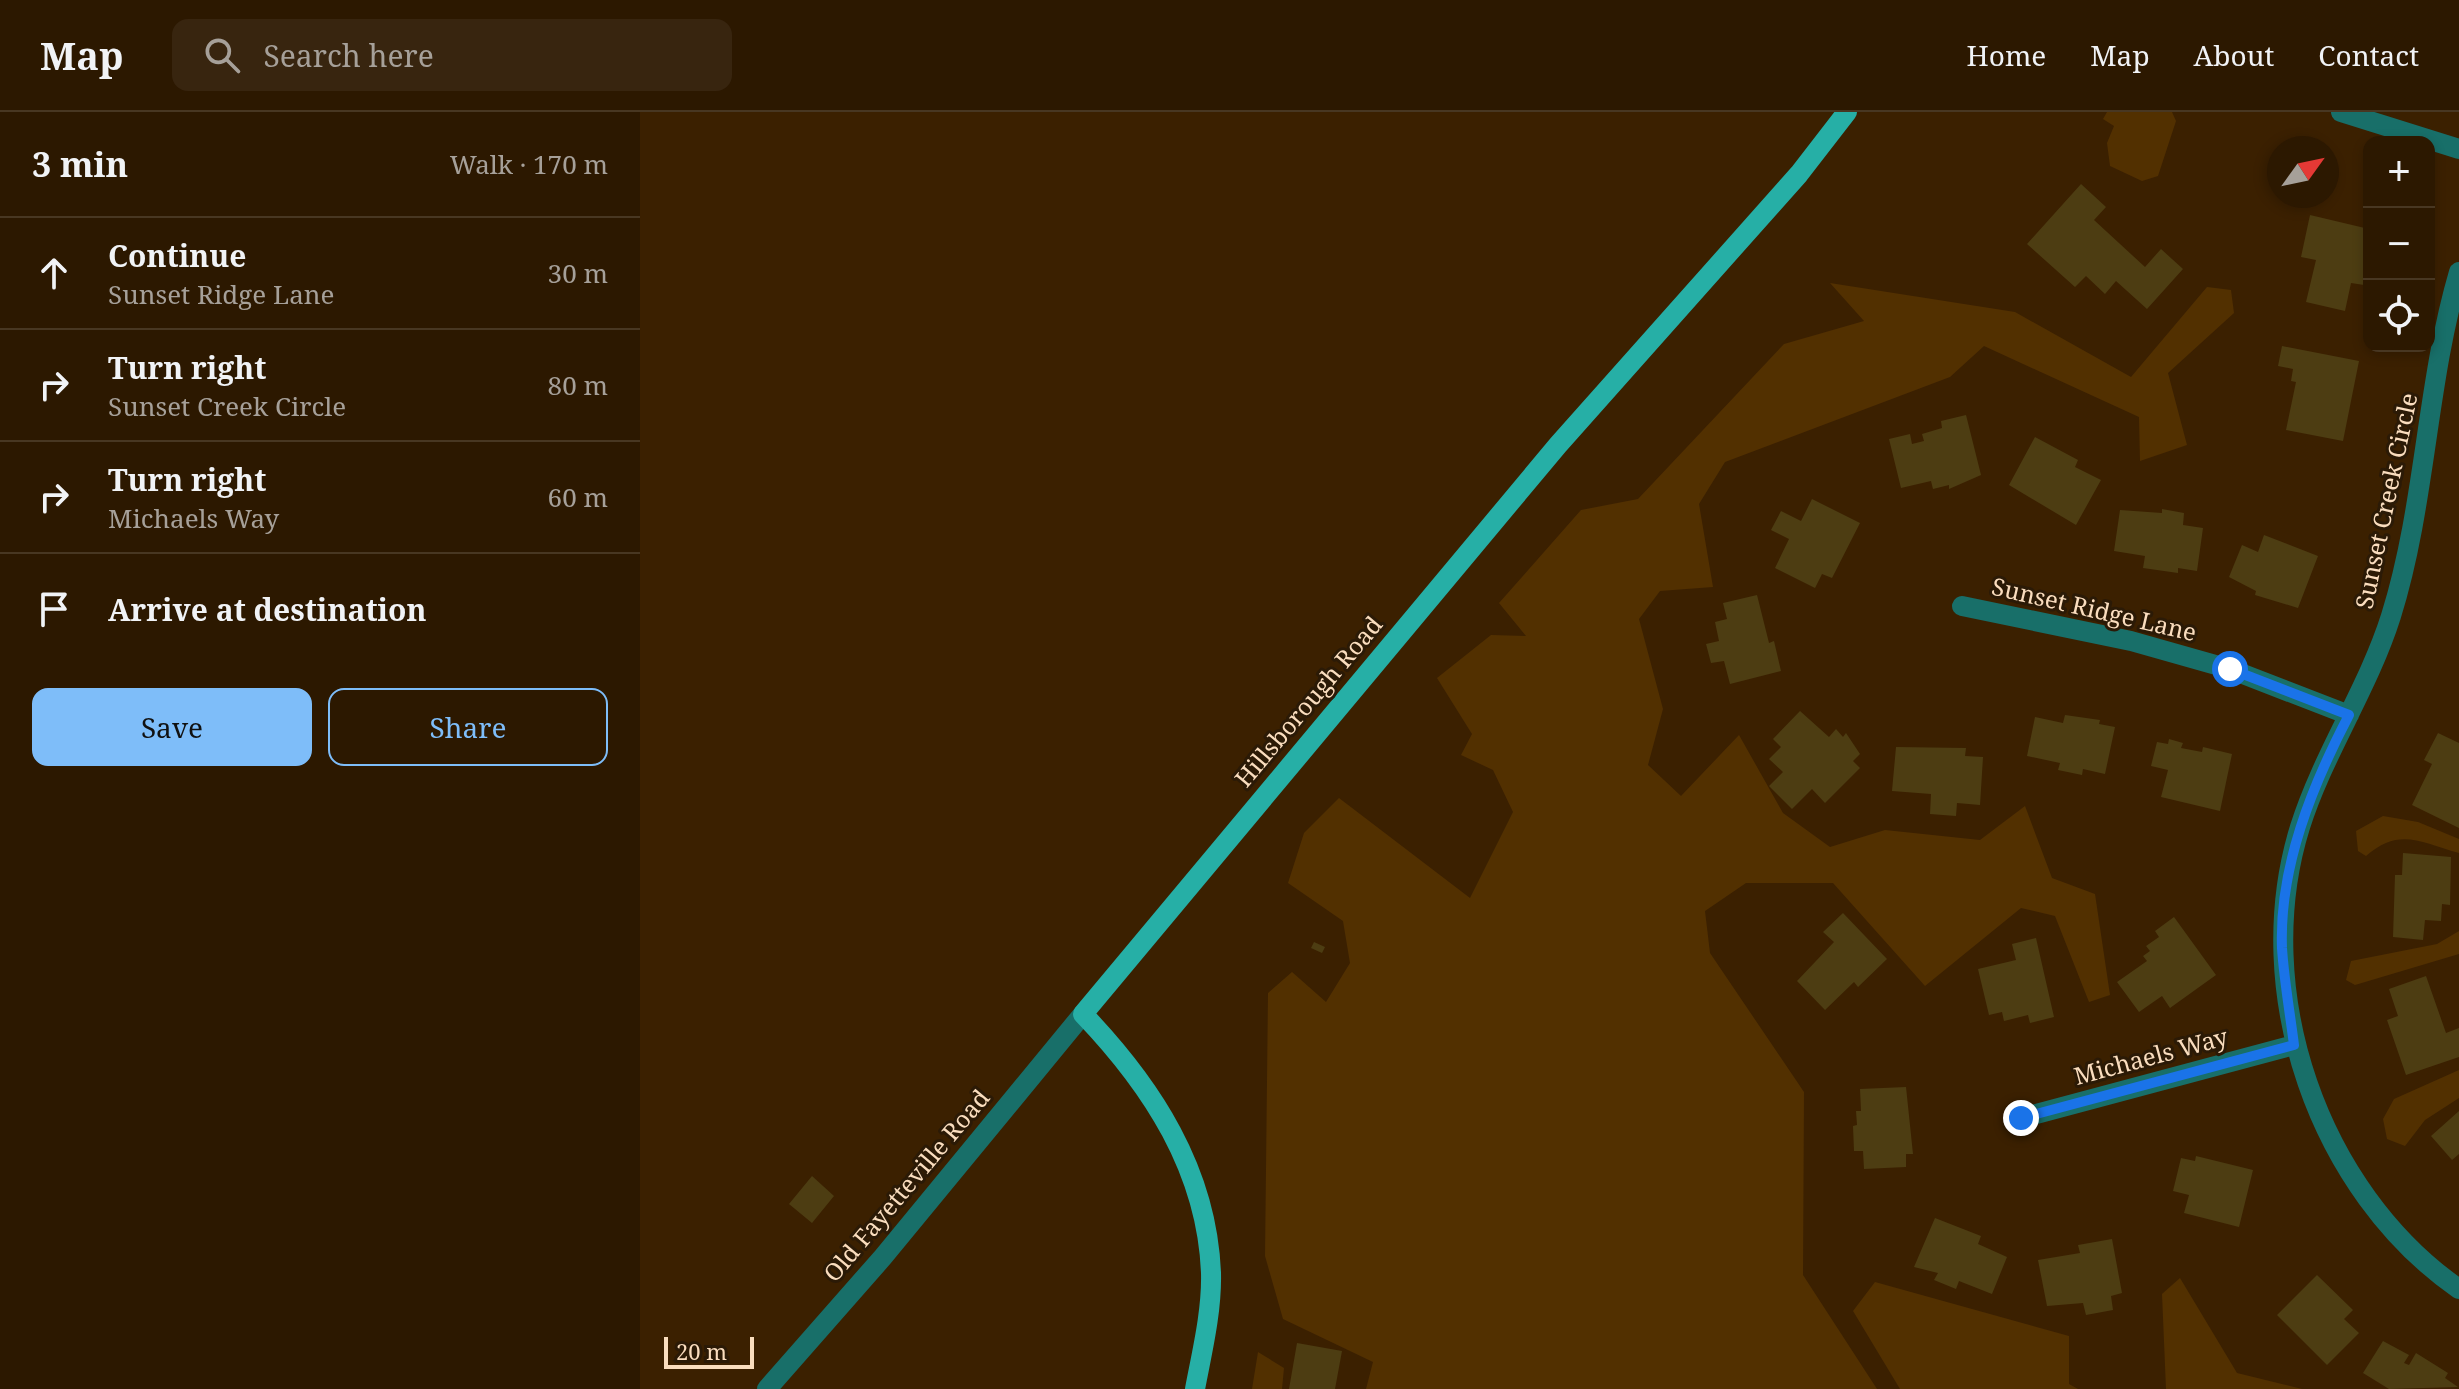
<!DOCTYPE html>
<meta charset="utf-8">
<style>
body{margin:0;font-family:"Noto Serif",serif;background:#38250f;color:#f1f3f6}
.controls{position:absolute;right:24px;top:24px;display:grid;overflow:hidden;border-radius:16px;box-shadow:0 4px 12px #0003}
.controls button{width:72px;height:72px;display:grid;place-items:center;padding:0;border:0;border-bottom:2px solid #483722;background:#2c1800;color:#f1f3f6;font:40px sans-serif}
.compass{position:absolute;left:1627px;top:24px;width:72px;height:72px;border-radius:50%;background:#2c1800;box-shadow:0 4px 12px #0003;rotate:57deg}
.scale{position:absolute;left:24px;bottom:20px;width:90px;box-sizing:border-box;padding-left:8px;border:4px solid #faddbe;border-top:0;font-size:22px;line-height:28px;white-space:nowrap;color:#faddbe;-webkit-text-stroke:6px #2b1a06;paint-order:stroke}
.stop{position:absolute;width:24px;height:24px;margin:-18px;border:6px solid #1a73e8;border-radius:50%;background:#fff}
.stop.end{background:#1a73e8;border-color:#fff;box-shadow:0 2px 8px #0008}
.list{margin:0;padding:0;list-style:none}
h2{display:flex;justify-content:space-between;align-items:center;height:104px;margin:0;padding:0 32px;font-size:34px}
h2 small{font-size:26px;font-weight:400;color:#a6a099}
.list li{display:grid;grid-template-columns:52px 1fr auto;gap:24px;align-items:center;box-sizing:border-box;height:112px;padding:0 32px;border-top:2px solid #483722}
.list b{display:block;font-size:30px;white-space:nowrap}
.list p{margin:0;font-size:26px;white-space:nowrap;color:#a6a099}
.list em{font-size:26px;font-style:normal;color:#a6a099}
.actions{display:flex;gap:16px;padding:24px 32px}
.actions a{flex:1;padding:18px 0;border:2px solid #7ebdf9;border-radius:16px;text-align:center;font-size:28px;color:#7ebdf9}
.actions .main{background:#7ebdf9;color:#111}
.icon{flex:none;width:44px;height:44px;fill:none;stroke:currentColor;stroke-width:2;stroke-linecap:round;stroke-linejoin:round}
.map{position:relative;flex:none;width:1819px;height:1277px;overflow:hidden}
header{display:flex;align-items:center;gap:48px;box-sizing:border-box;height:112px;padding:0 40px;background:#2c1800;border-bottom:2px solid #483722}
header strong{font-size:38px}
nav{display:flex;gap:44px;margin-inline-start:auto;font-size:28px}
.search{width:560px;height:72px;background:#38250f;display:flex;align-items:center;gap:20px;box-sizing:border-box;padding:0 28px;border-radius:16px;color:#a6a099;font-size:30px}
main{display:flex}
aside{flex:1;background:#2c1800}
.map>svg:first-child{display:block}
.green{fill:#523000}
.building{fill:#4d3d12}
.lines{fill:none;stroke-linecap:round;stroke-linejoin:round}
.minor{stroke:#186f69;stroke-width:20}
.major{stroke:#26afa6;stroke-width:20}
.route{stroke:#1a73e8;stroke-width:10}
.labels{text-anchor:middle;stroke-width:6;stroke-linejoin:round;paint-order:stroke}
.street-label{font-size:24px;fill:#faddbe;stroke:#2b1a06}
</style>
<header>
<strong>Map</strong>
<div class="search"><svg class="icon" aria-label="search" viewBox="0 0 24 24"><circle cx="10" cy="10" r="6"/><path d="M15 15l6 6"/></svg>Search here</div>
<nav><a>Home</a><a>Map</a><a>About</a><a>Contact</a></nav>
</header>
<main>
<aside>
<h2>3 min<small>Walk · 170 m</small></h2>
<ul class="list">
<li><svg class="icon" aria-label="ahead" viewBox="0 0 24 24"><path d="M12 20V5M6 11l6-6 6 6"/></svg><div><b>Continue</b><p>Sunset Ridge Lane</p></div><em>30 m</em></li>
<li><svg class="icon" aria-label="right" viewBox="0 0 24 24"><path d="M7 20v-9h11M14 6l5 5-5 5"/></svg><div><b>Turn right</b><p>Sunset Creek Circle</p></div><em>80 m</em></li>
<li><svg class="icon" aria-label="right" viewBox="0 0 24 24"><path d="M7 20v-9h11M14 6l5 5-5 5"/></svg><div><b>Turn right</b><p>Michaels Way</p></div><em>60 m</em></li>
<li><svg class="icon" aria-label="arrive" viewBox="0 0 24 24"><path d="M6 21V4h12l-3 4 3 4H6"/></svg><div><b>Arrive at destination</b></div></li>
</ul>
<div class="actions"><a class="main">Save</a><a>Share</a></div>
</aside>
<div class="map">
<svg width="1819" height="1277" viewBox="0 0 1819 1277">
<rect width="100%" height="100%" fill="#3b2000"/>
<path class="green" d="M1467 0H1532L1536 9 1518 64 1502 69 1470 54 1467 31 1474 14 1463 7Z
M1190 171 1375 200 1491 265 1567 175 1591 178 1594 201 1528 261 1547 333 1500 349 1499 305 1344 234 1310 265 1085 350 1059 392 1073 475 1020 479 999 507 1023 597 1008 653 1041 684 1099 623 1143 701 1190 735 1245 718 1340 728 1385 694 1412 766 1455 782 1470 883 1449 890 1415 804 1381 796 1285 874 1193 771H1106L1065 799 1070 841 1164 980 1163 1163 1237 1277H726L733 1250 643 1207 625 1144 628 881 652 860 686 890 710 851 703 809 648 771 664 721 699 686 830 786 873 700 853 658 821 643 832 622 797 566 851 523 886 524 859 491 941 398 998 387 1144 232 1224 209Z
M1743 704 1778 710 1819 727V741C1780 730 1759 715 1726 744L1718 739 1716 719Z
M1819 819V842L1715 873 1706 868 1711 849 1797 832Z
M1819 958V986L1785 1008 1765 1034 1747 1027 1743 1007 1754 987Z
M1540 1166 1597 1261 1662 1277H1526L1522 1182Z
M1235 1170 1429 1224V1272L1438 1277H1260L1213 1199Z
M618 1240 644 1256 642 1277H612Z"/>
<path class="building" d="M1441 72 1466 95 1454 108 1505 155 1521 137 1543 157 1507 197 1476 169 1465 182 1446 164 1435 175 1387 132Z
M1670 103 1729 117V150L1724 173 1711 171 1705 199 1666 190 1676 148 1661 145Z
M1642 234 1719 249 1703 329 1646 318 1656 270 1651 269 1653 257 1638 254Z
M1326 303 1341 363 1309 377V373L1293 377 1291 369 1261 376 1249 327 1270 322 1272 332 1284 329 1282 322 1302 316 1301 309Z
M1395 325 1438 348 1435 355 1461 368 1436 413 1369 373Z
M1172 387 1220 411 1192 466 1182 462 1175 476 1135 456 1149 427 1131 418 1141 399 1161 409Z
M1522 397 1544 401 1543 413 1563 416 1557 459 1538 456V461L1503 456 1505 444 1474 439 1480 398 1522 401Z
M1624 423 1678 444 1658 496 1615 483 1616 479 1589 465 1602 433 1618 440Z
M1117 483 1129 531 1134 529 1141 559 1090 572 1084 549 1071 551 1066 532 1079 529 1075 510 1087 507 1083 491Z
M1160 599 1189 625 1196 617 1203 625 1206 621 1220 642 1213 649 1220 656 1185 691 1172 677 1152 697 1129 674 1143 660 1129 647 1141 635 1133 627Z
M1425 603 1460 608 1459 612 1475 615 1465 662 1443 657 1442 663 1418 658 1420 651 1387 644 1395 605 1423 611Z
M1798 621 1819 631V716L1772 693 1792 652 1784 648Z
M1529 627 1543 631 1541 636 1562 640 1563 635 1592 642 1580 699 1521 685 1528 658 1511 654 1517 630 1528 632Z
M1256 635 1326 636 1325 644 1343 645 1340 693 1317 691 1316 704 1290 702 1291 682 1252 679Z
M1763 741 1811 745 1810 793 1802 792 1801 809 1785 808 1783 828 1753 825 1755 763H1762Z
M1203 801 1247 847 1218 875 1214 870 1185 898 1157 869 1194 830 1183 820Z
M1534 805 1576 863 1530 896 1522 884 1499 900 1477 870 1507 849 1503 844 1510 839 1506 834 1519 825 1515 819Z
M1396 826 1414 905 1390 911 1388 903 1364 909 1362 900 1349 903 1338 857 1376 848 1372 832Z
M674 830 685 835 682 841 671 836Z
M1786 864 1806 921 1819 916V945L1766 963 1747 908 1758 904 1749 877Z
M1266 975 1273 1042H1266V1055L1224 1057 1223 1039H1214L1213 1014 1217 1013 1216 999H1221L1220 977Z
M1819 999V1042L1812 1048 1791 1024Z
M1556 1044 1613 1058 1599 1115 1544 1101 1549 1083 1533 1079 1541 1046 1555 1049Z
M172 1064 194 1084 172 1111 149 1092Z
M1295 1106 1341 1124 1338 1132 1367 1145 1352 1182 1319 1169 1316 1177 1294 1168 1298 1161 1274 1155Z
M1472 1127 1482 1181 1471 1184 1473 1198 1446 1203 1443 1191 1407 1194 1398 1148 1440 1141 1438 1133Z
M1677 1163 1713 1198 1704 1207 1719 1221 1687 1253 1637 1203Z
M1743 1229 1769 1243 1764 1251 1769 1253 1776 1241 1808 1261 1805 1266 1818 1275 1749 1277 1723 1261Z
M657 1231 702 1239 695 1277H649Z"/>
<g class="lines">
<path class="minor" d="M1701 0 1819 37
M1819 160C1786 272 1786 392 1751 504 1728 577 1683 642 1660 715 1609 879 1678 1079 1819 1177
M1322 494 1491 529 1590 557 1709 603
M1381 1006 1654 933
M127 1277 243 1145 443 902"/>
<path class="major" d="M555 1277C562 1240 572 1199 571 1161 567 1058 512 974 443 902L918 333 1159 62 1207 0"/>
</g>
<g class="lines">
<path class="route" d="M1381 1006 1654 933C1650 901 1644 868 1642 836 1639 755 1672 674 1709 603L1590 557"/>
</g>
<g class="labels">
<g class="street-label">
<text transform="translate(1747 389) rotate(-78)" y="8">Sunset Creek Circle</text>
<text transform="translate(1454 498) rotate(13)" y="8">Sunset Ridge Lane</text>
<text transform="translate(669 590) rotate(-50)" y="8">Hillsborough Road</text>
<text transform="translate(1511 945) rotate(-15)" y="8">Michaels Way</text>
<text transform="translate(267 1074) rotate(-50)" y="8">Old Fayetteville Road</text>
</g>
</g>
</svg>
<div class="controls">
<button>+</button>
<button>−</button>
<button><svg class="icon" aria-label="locate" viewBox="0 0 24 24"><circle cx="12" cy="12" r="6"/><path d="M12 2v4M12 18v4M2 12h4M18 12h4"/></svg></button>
</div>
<svg class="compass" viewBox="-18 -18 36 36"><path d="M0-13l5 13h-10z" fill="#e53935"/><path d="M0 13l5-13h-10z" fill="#a6a099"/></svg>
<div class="scale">20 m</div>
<div class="stop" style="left:1590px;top:557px"></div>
<div class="stop end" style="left:1381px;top:1006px"></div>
</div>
</main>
